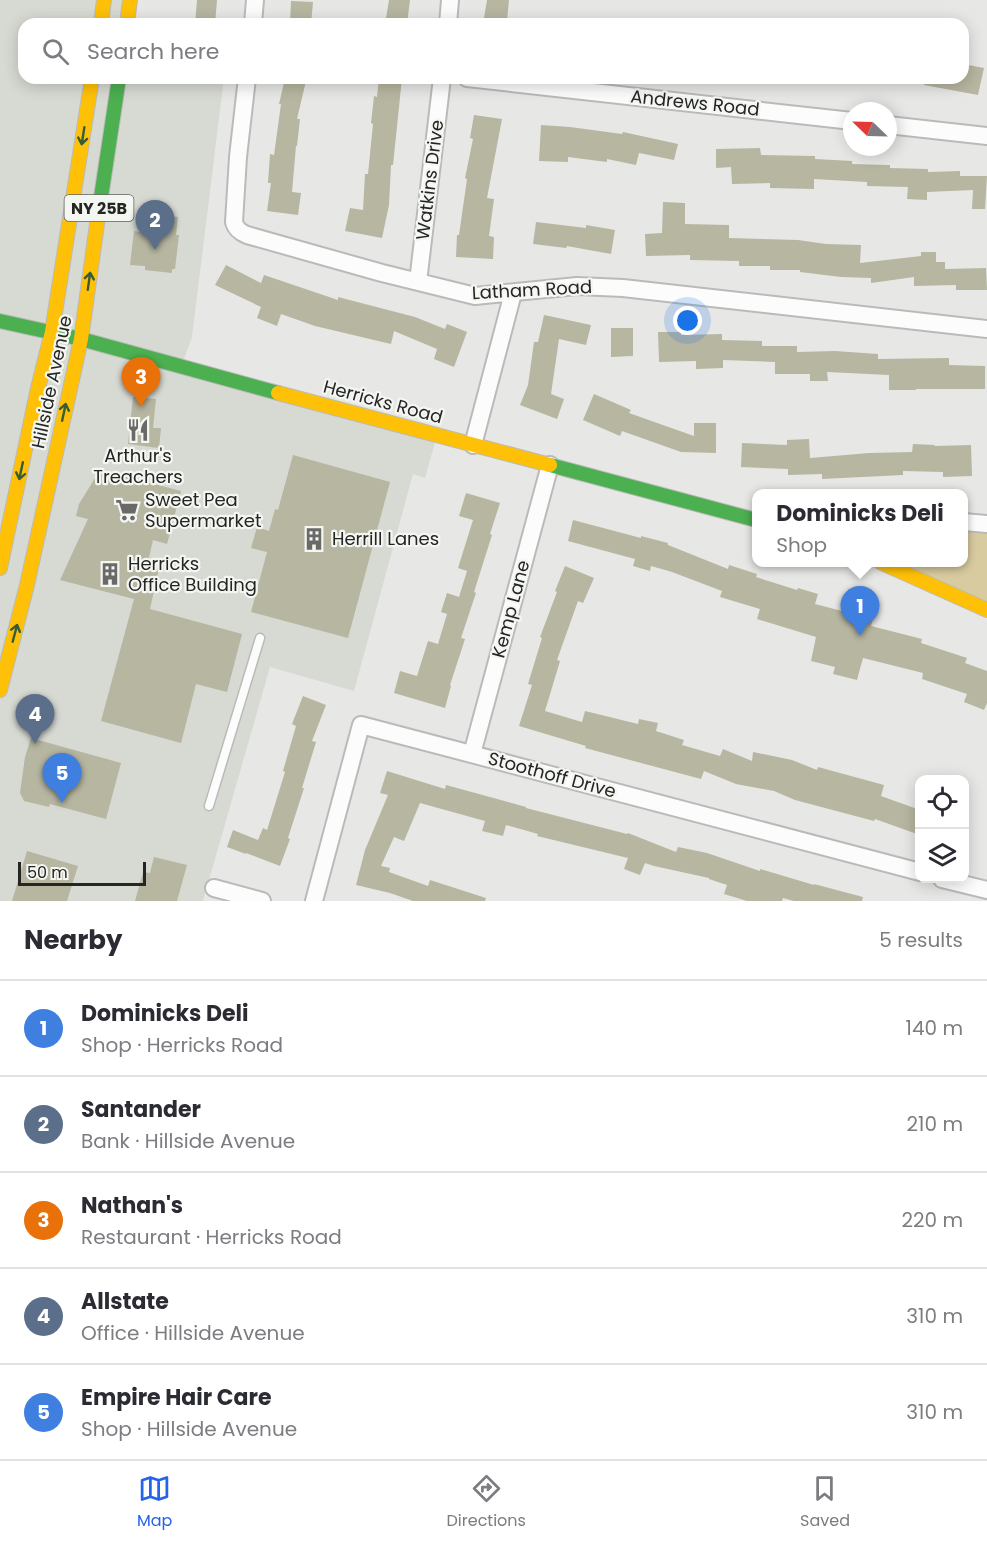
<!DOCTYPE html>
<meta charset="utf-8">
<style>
body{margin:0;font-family:Poppins,sans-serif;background:#f7f7f7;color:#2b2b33}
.controls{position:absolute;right:18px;bottom:18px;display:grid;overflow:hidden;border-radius:12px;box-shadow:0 3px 15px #0003}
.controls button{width:54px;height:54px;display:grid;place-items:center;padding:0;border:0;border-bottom:2px solid #e1e1e2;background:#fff;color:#2b2b33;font:30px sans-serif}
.compass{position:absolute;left:843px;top:102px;width:54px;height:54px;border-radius:50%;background:#fff;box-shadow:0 3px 15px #0003;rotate:293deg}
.scale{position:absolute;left:18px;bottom:15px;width:128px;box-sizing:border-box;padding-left:6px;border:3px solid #252524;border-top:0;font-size:16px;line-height:21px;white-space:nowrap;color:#252524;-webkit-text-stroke:4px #f4f6f2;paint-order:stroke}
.you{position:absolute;left:688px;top:321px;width:21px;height:21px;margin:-15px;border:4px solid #fff;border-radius:50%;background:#1a73e8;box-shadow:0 0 0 9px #1a73e833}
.badge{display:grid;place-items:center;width:39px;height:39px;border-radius:50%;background:#2563eb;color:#fff;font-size:20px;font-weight:700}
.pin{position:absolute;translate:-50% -50px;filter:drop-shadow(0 2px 3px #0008)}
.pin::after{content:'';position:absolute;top:32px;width:21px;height:18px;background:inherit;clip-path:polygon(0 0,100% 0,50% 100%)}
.popup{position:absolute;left:752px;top:489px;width:216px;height:78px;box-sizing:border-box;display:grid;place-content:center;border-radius:12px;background:#fff;filter:drop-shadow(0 2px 4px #0005);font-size:20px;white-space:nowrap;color:#7c7c81}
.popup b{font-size:22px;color:#2b2b33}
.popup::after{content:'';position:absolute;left:50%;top:100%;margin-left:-12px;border:12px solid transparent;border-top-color:#fff}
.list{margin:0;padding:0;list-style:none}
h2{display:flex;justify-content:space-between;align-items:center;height:78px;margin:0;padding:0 24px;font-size:26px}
h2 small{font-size:20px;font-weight:400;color:#7c7c81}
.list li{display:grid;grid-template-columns:39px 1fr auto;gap:18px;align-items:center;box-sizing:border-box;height:96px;padding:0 24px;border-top:2px solid #e1e1e2}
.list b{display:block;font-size:22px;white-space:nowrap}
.list p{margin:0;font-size:20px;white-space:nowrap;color:#7c7c81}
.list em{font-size:20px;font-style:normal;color:#7c7c81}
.icon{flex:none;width:33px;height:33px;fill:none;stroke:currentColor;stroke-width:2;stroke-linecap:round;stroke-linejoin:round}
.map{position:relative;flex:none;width:987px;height:901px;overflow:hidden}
.search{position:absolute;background:#fff;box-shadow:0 3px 15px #0003;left:18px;right:18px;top:18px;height:66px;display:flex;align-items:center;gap:15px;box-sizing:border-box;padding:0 21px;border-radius:18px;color:#7c7c81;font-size:22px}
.sheet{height:558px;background:#fff}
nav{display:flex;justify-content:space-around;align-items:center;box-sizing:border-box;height:84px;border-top:2px solid #e1e1e2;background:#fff;font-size:16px;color:#7c7c81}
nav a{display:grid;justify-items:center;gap:3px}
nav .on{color:#2563eb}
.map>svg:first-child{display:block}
.built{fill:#d7d9d3}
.green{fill:#d9cba0}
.building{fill:#b6b6a1}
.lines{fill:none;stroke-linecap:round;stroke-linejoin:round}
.lane-casing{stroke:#babbb9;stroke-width:11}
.street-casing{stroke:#babbb9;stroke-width:20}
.fast-casing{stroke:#babbb9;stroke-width:16}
.slow-casing{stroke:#babbb9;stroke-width:16}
.lane{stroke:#fbfcfb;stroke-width:8}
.street{stroke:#fbfcfb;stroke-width:16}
.fast{stroke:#4caf50;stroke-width:14}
.slow{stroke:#ffc107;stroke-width:14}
.oneway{stroke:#355c36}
.labels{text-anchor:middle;stroke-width:4.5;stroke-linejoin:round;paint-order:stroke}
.shield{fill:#f4f6f2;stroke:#636462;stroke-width:1.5}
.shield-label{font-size:16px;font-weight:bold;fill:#252524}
.street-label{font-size:18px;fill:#252524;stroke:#f4f6f2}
.poi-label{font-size:18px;fill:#252524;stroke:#f4f6f2;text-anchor:start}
</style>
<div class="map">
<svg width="987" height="901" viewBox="0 0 987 901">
<rect width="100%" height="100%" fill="#e7e8e6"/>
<path class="built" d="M0 0H131L127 24H24V78H224L192 337 181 367 437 435 425 478 413 474 354 691 270 667 203 901H0Z"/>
<path class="green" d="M964 527 987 529V602L891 563 964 562Z"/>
<path class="building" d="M197 0H217L215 24H195Z
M389 0H410L407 24H385Z
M487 0H509L507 21 484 18Z
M291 1 313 2 311 24H290Z
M963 64 984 68 978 95 924 85V78H963Z
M285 78H293L306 81 297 119H300L297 146H296L292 192 301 193 298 215 267 211 271 183H268L270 154 274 155 281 104H279Z
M379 78H402L393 165H391L389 205 382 238 345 231 350 208 363 210 365 174H368L373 124 371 123 374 96 377 97Z
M474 115 502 119 487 198 494 199 489 236 494 237 493 259 456 257 457 235H459L467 179 465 178 473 139 470 138Z
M541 125 570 127 622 134 623 132 678 144 674 160 639 153 636 165 607 159V162L568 157V162L539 161Z
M760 148 761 155 815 156V159L852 161V164L890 165V168L928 169V172L960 171V176H987L985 209H972L973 190 927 192V200L907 199 908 187 867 186V182L814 179V189L770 188V183L732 184 731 167 716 168V149Z
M663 202 685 203V224L729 225V238L798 240 826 244 861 245 860 263 921 256V252H936V262H945V269L986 268 987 290H956V285L914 286V277L871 283V278L841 277 800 272V270H770V266H739V261L690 260V255L646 256 645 234 662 233Z
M151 214 178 217 176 235H179L175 269H172V273L145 270V266L130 265 134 231 149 233Z
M536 222 586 228V225L615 230 611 254 567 246 566 248 533 244Z
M226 265 261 283 264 275 338 300V297L415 317 445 329 447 324 467 332 454 367 434 359 437 349 394 331 391 344 315 326 281 314 277 326 257 318 261 307 215 285Z
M544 315 591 325 586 345 559 339 551 394 564 399 557 419 520 405 528 385 534 342H538Z
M611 328H633V356L611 357Z
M658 332H681V335L722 334V340L762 341V346H797V352L835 351 878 354V359L949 358V365L985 366V389H916V390H889V375L827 372 828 381H810V374H775V362L723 360V368L696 369V361L659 362Z
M594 394 631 410 629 413 694 436V423H716V453L681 452 622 431 620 436 583 420Z
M133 397 156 399 153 428H161L159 448 128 444Z
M809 439 810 458 869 453 912 452 913 444 935 445 934 446 971 445 972 476 943 477V472L903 471V475L822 479V474L788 475V469L741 467 742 443 787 445V440Z
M293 455 390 482 348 638 251 612 267 552 251 548 257 527 269 531 275 509 278 510Z
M100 470 181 491 167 544 153 540 147 566 159 568 150 609 242 634 227 692 196 684 181 743 101 721 134 599 60 580 88 519 76 516 79 504Z
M466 493 500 503 490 534 492 535 474 592 476 593 461 638 465 639 450 685 451 686 445 708 394 693 400 671 417 676 428 641 438 644 447 614 441 612 447 593 459 597 467 571 458 568 473 520 459 516Z
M573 520 641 538V536L668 543V545L728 569 729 565 757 574 756 577 797 590 798 588 818 594 815 604 873 619 871 626 922 639 921 643 967 658 965 663 987 671V703L984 710 964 702 967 694 922 679 923 673 863 658 857 680 833 674 835 667 811 661 816 637 757 619 760 609 720 597 722 591 672 572 651 566 650 571 633 566 635 559 568 541Z
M565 566 594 578 583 603 578 601 557 660 560 661 545 711 582 722 585 711 638 724 639 719 658 723 656 731 684 740 682 745 720 756 723 749 752 761 753 752 792 760 817 770 818 767 884 785 881 796 920 810V826L917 834 875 819 874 821 795 800 774 791 736 784 704 771 701 779 585 748 586 746 519 726 532 685 528 684 542 638 540 637 557 592 555 591Z
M303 696 326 705 312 741 316 742 302 788H304L288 838 290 839 280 866 246 853V854L227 847 233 830 258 840 263 828 267 830 285 772 283 771 296 726 292 724Z
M31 738 121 763 106 819 50 804 49 807 24 801 20 793 25 757Z
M387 771 445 789 446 785 526 807V808L627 834 628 833 676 852 678 847 707 853 760 871V869L814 885V884L863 897 862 901H794L783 898 782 901H747L724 894 727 885 709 879V878L654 866 645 863 640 875 624 869 628 858 537 836 538 834 506 825 503 836 482 831 485 821 420 803 404 841 394 837 381 866 390 868 389 872 428 886 430 880 486 898 485 901H413L390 893 356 885 365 850 388 795 380 793Z
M27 851 78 866 67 901H12Z
M154 857 187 865 177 901H135L143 872 150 873Z"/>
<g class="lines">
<g class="lane-casing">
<path id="lane" d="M209 806 260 638"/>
</g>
<g class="street-casing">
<path id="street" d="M253 24 255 0
M448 24 450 0
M247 78 238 157 234 222C236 229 240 232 247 235L382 273 475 296 577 286 623 288 987 329
M467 78 852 121
M888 125 987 136
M418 282 442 78
M473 445 513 293
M964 522 987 524
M472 754 550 465
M942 879 987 890
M214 888 262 901
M314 901 361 725 920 872"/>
</g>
<g class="fast-casing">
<path id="fast" d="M98 217 119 78
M0 321 81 339 278 393
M550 465 756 520"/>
</g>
<g class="slow-casing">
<path id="slow" d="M101 24 104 0
M127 24 130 0
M278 393 550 465
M880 562 987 610
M0 568 38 388 52 332 92 78
M0 690 27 585 81 339 98 217"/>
</g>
<use href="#lane" class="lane"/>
<use href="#street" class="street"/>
<use href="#fast" class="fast"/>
<use href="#slow" class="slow"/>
</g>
<defs><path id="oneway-shaft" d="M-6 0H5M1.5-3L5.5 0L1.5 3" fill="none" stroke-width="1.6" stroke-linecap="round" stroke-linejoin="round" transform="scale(1.5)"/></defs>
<g class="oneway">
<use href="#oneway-shaft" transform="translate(83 136) rotate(99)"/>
<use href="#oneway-shaft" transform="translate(89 281) rotate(-82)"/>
<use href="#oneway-shaft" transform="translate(64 412) rotate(-78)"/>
<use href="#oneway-shaft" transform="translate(21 471) rotate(102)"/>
<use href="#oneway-shaft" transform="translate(15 633) rotate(-75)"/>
</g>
<defs>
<g id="restaurant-bare" transform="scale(1.8)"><path d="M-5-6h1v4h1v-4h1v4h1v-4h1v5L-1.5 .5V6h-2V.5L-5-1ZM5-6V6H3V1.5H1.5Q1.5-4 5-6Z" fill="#696968" stroke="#f4f6f2" stroke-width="2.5" paint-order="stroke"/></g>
<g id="supermarket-bare" transform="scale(1.8)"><path d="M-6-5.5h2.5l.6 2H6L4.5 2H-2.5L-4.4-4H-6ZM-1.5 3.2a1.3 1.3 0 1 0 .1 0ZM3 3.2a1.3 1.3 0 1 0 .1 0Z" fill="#696968" stroke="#f4f6f2" stroke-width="2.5" paint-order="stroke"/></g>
<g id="building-bare" transform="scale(1.8)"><path d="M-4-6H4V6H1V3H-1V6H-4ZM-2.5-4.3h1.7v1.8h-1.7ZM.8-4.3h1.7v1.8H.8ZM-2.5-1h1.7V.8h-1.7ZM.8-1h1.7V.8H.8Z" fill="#696968" stroke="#f4f6f2" stroke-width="2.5" paint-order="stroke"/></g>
</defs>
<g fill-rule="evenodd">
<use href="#restaurant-bare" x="138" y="430"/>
<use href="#supermarket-bare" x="127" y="510"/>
<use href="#building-bare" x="314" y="539"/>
<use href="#building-bare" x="110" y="574"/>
</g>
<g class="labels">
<rect class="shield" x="64.5" y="195" width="69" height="26" rx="4.5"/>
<g class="shield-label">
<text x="99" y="214">NY 25B</text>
</g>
<g class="street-label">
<text transform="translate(695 103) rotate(6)" y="6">Andrews Road</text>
<text transform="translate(430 180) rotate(-83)" y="6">Watkins Drive</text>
<text transform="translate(532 290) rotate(-3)" y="6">Latham Road</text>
<text transform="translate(52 382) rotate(-78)" y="6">Hillside Avenue</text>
<text transform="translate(383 402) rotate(15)" y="6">Herricks Road</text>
<text transform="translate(511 609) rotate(-75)" y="6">Kemp Lane</text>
<text transform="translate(552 775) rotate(15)" y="6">Stoothoff Drive</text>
</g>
<g class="poi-label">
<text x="138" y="462" text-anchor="middle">Arthur's<tspan x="138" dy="21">Treachers</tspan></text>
<text x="145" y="506">Sweet Pea<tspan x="145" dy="21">Supermarket</tspan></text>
<text x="332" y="545">Herrill Lanes</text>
<text x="128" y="570">Herricks<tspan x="128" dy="21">Office Building</tspan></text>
</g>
</g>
</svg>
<div class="controls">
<button><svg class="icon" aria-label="locate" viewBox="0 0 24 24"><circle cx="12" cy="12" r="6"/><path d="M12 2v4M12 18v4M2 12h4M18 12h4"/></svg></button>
<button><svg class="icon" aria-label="layers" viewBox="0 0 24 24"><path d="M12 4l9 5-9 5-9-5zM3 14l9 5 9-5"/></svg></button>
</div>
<svg class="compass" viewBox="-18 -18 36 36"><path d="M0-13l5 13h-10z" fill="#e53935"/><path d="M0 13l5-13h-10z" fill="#7c7c81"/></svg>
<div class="scale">50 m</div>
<div class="you"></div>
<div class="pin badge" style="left:860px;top:636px;background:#3f7fe0">1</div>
<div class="popup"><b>Dominicks Deli</b>Shop</div>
<div class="pin badge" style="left:155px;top:250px;background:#5c6f8a">2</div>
<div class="pin badge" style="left:141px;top:407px;background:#e8710a">3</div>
<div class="pin badge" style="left:35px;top:744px;background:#5c6f8a">4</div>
<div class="pin badge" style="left:62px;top:803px;background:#3f7fe0">5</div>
<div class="search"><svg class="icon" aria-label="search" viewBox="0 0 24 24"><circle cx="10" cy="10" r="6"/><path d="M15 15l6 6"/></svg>Search here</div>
</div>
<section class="sheet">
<h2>Nearby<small>5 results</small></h2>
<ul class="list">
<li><span class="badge" style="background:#3f7fe0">1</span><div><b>Dominicks Deli</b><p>Shop · Herricks Road</p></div><em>140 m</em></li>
<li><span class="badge" style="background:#5c6f8a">2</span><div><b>Santander</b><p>Bank · Hillside Avenue</p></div><em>210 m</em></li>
<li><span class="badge" style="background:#e8710a">3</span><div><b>Nathan's</b><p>Restaurant · Herricks Road</p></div><em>220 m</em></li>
<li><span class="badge" style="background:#5c6f8a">4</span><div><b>Allstate</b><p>Office · Hillside Avenue</p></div><em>310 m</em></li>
<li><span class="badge" style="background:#3f7fe0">5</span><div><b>Empire Hair Care</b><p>Shop · Hillside Avenue</p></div><em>310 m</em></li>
</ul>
</section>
<nav>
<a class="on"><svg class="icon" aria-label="map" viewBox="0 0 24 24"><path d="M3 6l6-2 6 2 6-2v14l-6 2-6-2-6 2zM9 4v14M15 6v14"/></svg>Map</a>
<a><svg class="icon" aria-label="directions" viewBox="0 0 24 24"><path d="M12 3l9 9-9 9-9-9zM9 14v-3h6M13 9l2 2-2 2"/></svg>Directions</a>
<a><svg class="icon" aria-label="saved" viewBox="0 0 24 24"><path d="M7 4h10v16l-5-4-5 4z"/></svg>Saved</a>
</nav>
